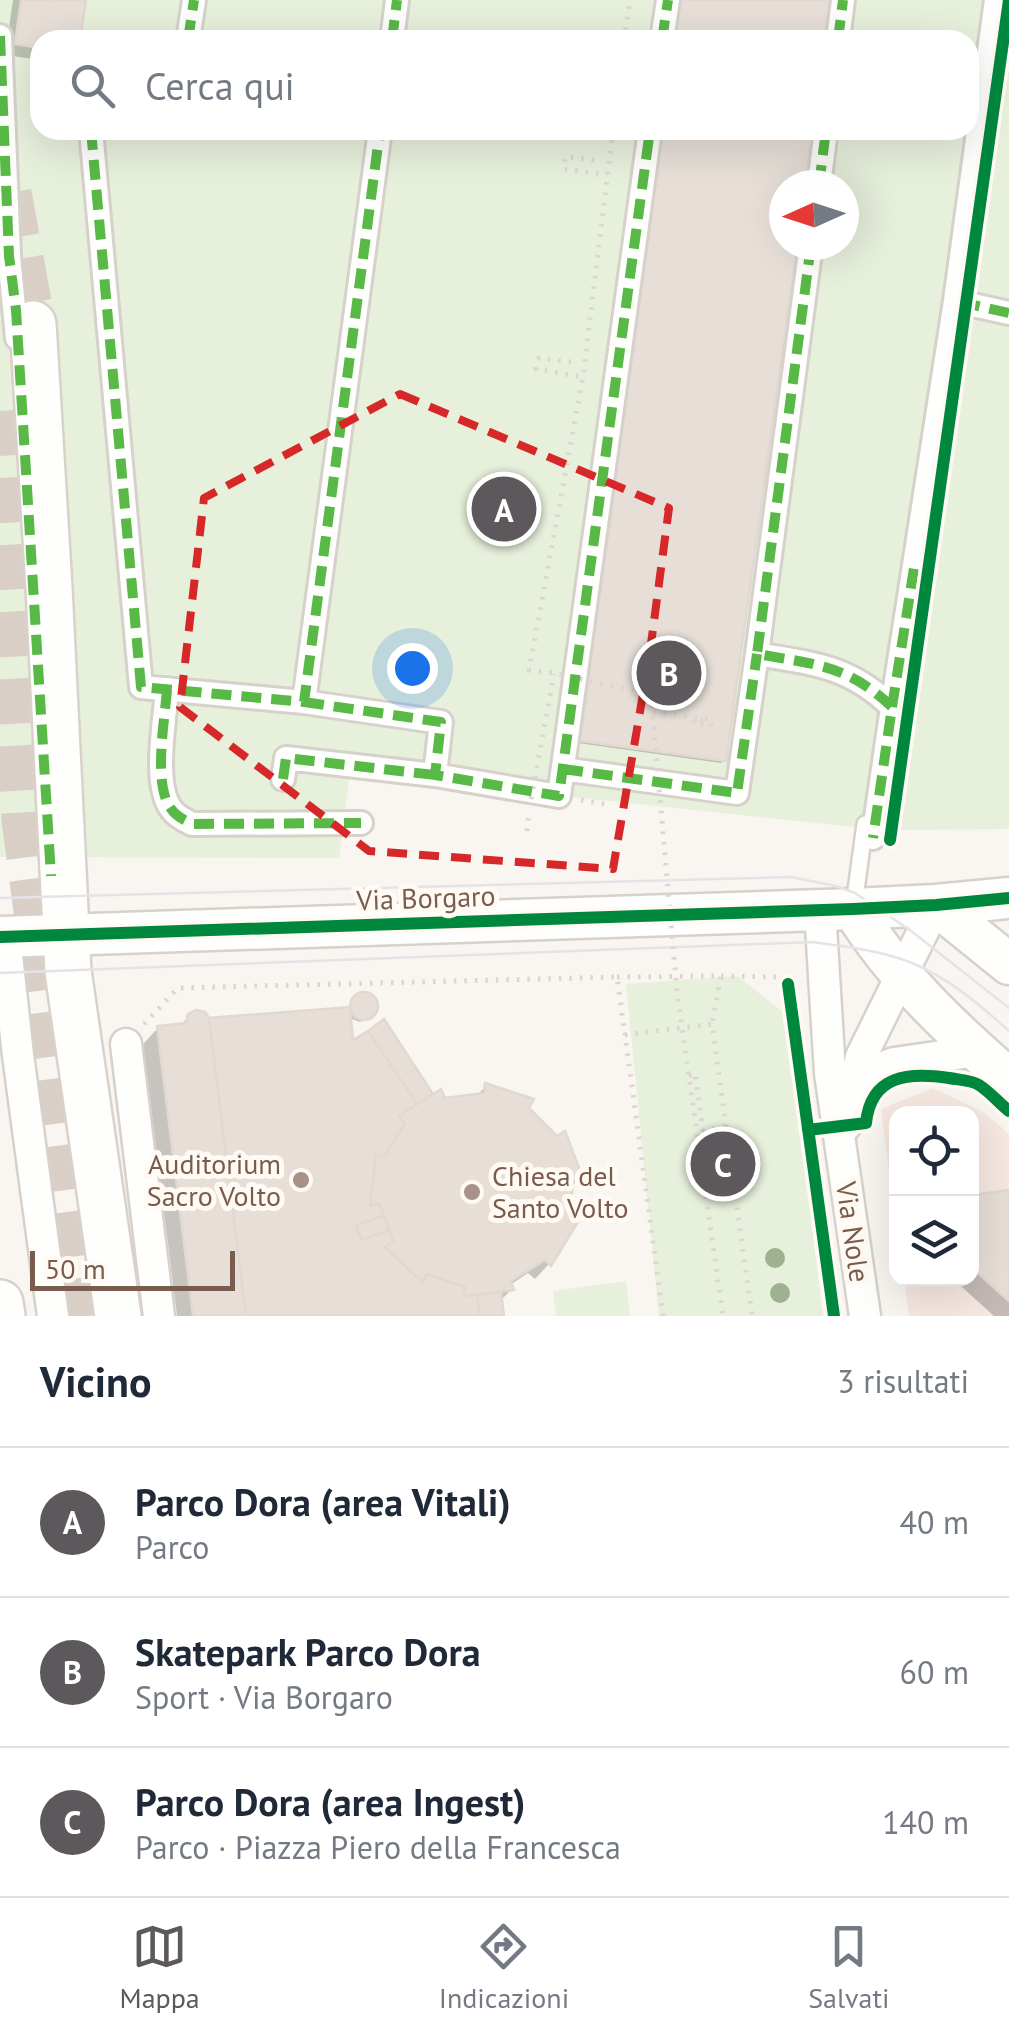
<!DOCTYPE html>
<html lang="it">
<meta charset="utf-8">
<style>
body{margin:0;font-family:"PT Sans",sans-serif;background:#f6f6f7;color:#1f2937}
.controls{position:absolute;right:30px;bottom:30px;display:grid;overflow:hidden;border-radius:20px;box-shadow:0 10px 40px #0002}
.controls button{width:90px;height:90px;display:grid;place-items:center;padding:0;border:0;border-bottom:2px solid #e0e1e3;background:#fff;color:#1f2937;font:50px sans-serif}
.compass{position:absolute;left:769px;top:170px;width:90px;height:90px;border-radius:50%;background:#fff;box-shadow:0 10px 40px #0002;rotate:267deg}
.scale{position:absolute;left:30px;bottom:25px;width:205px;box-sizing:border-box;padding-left:10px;border:5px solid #7a5c4d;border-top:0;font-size:28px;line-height:35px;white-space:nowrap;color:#7a5c4d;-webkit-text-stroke:8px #fffaf3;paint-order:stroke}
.you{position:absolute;left:412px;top:668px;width:35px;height:35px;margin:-25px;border:8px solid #fff;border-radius:50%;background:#1a73e8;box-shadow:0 0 0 15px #1a73e833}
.badge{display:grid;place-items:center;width:65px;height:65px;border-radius:50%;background:#5c585b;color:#fff;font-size:32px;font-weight:700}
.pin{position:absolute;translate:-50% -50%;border:5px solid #fff;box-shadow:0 2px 10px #0006}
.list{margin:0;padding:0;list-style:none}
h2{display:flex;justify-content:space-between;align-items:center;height:130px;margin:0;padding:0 40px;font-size:42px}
h2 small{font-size:32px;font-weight:400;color:#747a83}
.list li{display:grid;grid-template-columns:65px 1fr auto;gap:30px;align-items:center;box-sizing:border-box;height:150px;padding:0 40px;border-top:2px solid #e0e1e3}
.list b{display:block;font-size:38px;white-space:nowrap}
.list p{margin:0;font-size:32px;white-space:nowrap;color:#747a83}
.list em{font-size:32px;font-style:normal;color:#747a83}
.icon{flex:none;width:55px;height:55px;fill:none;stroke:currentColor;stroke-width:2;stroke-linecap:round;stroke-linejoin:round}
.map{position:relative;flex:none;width:1009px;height:1316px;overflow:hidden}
.search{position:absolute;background:#fff;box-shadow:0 10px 40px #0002;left:30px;right:30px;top:30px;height:110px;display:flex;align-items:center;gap:25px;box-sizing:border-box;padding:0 35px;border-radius:30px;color:#747a83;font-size:38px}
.sheet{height:580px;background:#fff}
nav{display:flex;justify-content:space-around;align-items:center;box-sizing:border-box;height:140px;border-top:2px solid #e0e1e3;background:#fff;font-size:28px;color:#747a83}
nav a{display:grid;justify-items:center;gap:5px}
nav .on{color:#5c585b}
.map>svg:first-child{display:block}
.commercial{fill:#f6e8e1}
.green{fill:#e7f0db;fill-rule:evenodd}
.shadow{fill:#0003}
.building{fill:#e6ded7;stroke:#e2d8d2;stroke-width:2.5}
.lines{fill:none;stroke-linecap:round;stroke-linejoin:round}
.secondary-tunnel{stroke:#d9cfc7;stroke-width:45;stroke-dasharray:45 22;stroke-linecap:butt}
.service-casing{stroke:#d7d1cb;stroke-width:20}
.pedestrian-casing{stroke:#d7d1cb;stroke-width:28}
.minor-casing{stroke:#d7d1cb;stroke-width:35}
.tertiary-casing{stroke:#d7d1cb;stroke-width:45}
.secondary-casing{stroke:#d9d2cb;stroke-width:50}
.path{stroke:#dcd5d0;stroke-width:5;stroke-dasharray:2.5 8;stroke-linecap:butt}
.service{stroke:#fefefd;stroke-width:15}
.pedestrian{stroke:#fefefd;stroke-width:22}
.minor{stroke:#fefefd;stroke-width:30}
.tertiary{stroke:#fefefd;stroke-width:40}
.secondary{stroke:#fefefd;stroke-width:45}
.tram{stroke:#e6e3e7;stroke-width:2.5}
.path-bridge{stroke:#dcd5d0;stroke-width:5;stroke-dasharray:2.5 8;stroke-linecap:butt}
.quiet{stroke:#58b947;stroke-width:10;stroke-dasharray:20 10;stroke-linecap:butt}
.cycleway-casing{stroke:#fffaf3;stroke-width:19}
.cycleway{stroke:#00873e;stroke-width:12}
.tree{fill:#9eb190}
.marked{fill:none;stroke:#d62828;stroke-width:8;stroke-dasharray:20 12;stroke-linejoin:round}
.poi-dot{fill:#a69286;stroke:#fffaf3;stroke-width:4}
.labels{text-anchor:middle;stroke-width:10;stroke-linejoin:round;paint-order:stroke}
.street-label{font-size:28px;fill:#7a5c4d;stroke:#fffaf3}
.poi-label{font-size:28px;fill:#7a5c4d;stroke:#fffaf3;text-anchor:end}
</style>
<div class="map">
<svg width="1009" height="1316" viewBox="0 0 1009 1316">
<rect width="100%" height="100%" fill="#f9f5f0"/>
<path class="commercial" d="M933 1088 985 1113 1009 1134V1316H909L904 1279 972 1278V1114H896V1222L881 1109Z"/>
<path class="green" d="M0 0H1009V829L905 830 844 826 350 773 339 858 0 857ZM40 40H969V130H40ZM784 185H844V245H784Z
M737 976 782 1011 791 1076H794L823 1316H659L626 984Z
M626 1281 630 1316H556L553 1291Z"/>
<path class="shadow" d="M13 0H84L78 40H40V60L5 55Z
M661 130H810L802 185H784V245H794L724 760 721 763 578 743Z
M361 995 370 996 376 1006 373 1015 360 1022 349 1018 351 1045 384 1022 432 1098 443 1100 476 1096 486 1086 526 1108 580 1178 570 1188 549 1264 535 1279 528 1273 510 1285 512 1289 500 1301 501 1316H177L143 1044 158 1028 179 1026 190 1016 208 1021 348 1010 351 1003Z
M1009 1193V1316H994L952 1278H972V1198Z"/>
<path class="building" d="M21 0H86L80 40H40V48L15 44Z
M680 0H830L824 40H675Z
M663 130H812L805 185H784V245H797L726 761 580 741Z
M350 1006a14 14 0 1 1 28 0a14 14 0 1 1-28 0Z
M350 1007 353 1040 368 1031 417 1104 399 1116 405 1123 384 1157 376 1154 370 1205 379 1204 384 1215 356 1226 362 1240 389 1230 393 1241 385 1247 422 1282 427 1274 465 1287 464 1296 477 1295 480 1316H246L209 1018Z
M196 1010 205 1012 209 1018 246 1316H193L157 1026 186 1023 188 1014Z
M384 1019 433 1094 417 1104 368 1031Z
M485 1083 534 1099 529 1108 557 1136 565 1131 583 1178 573 1180 570 1219 578 1222 551 1266 545 1260 511 1281 514 1290 464 1296 465 1287 427 1274 422 1282 385 1247 393 1241 379 1204 370 1205 376 1154 384 1157 405 1123 399 1116 441 1089 445 1098 484 1093Z
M1009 1190V1301L972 1268V1195Z
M384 1215 389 1230 362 1240 356 1226Z
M501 1292 504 1316H480L477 1295Z"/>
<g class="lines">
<path class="secondary-tunnel" d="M9 193 33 324
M0 411 24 819 89 1316"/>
<g class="service-casing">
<path id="service" d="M854 905 865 824"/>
</g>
<g class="pedestrian-casing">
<path id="pedestrian" d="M0 36 9 256 17 338
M188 40 194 0
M392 40 397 0
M662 40 668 0
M838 40 843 0
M91 130 141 687 304 702 380 130
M819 185 826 130
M811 245 757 654C814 664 848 665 892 707L873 838
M955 301 1009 313
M167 689C165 720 152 786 172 810 177 817 185 820 192 824L361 823
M304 702 441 722 435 775 559 796 650 130
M892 707 955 301 996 0
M563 769 737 793 757 654
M283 779 286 758 435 775"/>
</g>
<g class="minor-casing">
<path id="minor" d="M820 910 830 1073 865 1316
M5 937 18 1055 53 1316
M126 1044 159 1316
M853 1085 879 1069 894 1063 977 1051
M846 1125 861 1057 936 905"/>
</g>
<g class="tertiary-casing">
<path id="tertiary" d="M936 905 1009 964
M853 909C894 975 951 1029 1009 1079
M0 937 853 909 936 905 1009 898"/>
</g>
<g class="secondary-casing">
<path id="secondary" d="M33 324 49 588 68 971 118 1316
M0 1303 2 1316"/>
</g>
<path class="path" d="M624 40 630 0
M594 160 565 157 564 169 607 175
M571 362 539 358 536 369 583 377
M653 712 712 720 711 726 693 723 694 719 708 721
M581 800 605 804
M527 831 529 814
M721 976 777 977 788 984
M617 977 721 976 712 1024
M144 1024 178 988 617 977 625 1035
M689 1076 695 1073 703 1130 726 1126
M663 1316 625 1035 712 1024 752 1316"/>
<use href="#service" class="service"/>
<use href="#pedestrian" class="pedestrian"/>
<use href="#minor" class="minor"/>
<use href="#tertiary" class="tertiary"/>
<use href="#secondary" class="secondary"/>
<path class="tram" d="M0 898 791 877 836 886 855 893 910 930 1009 1008
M0 973 812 942C845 947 880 950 912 963 949 978 980 1005 1009 1031"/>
<path class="path-bridge" d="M613 130 583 377 529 670 554 673 651 695 677 992 723 1316
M531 799 554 674"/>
<path class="quiet" d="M0 36 9 256 16 310 51 876
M188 40 194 0
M392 40 397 0
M662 40 668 0
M838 40 843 0
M91 130 141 687 304 702 380 130
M819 185 826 130
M811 245 757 654C814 664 848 665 892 707L873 838
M960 302 1009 313
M167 689C165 720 152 786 172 810 177 817 185 820 192 824L361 823
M304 702 441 722 435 775 559 796 650 130
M892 707 914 568
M563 769 737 793 757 654
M283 779 286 758 435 775"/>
<g class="cycleway-casing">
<path id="cycleway" d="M890 840 1009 0
M0 937 853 909 936 905 1009 898
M788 984 834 1316
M808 1130 866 1123C871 1075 908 1072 949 1078 959 1080 971 1080 979 1085 990 1092 999 1103 1009 1111"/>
</g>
<use href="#cycleway" class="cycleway"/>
</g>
<g class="tree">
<circle cx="775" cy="1258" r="10"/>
<circle cx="780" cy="1293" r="10"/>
</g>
<path class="marked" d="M400 394 669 508 649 659 613 869 369 851 180 707 204 498Z"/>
<g class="poi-dot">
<circle cx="301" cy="1180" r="10"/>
<circle cx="472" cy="1192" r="10"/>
</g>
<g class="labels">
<g class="street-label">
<text transform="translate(426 898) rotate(-2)" y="10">Via Borgaro</text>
<text transform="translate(853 1232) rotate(82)" y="10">Via Nole</text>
</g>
<g class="poi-label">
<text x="281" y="1174">Auditorium<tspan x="281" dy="32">Sacro Volto</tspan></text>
<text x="492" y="1186" text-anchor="start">Chiesa del<tspan x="492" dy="32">Santo Volto</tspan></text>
</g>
</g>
</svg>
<div class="controls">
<button><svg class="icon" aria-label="locate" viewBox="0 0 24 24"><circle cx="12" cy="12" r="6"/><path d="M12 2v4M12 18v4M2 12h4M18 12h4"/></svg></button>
<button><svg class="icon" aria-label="layers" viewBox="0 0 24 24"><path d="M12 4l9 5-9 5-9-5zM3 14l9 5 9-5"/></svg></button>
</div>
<svg class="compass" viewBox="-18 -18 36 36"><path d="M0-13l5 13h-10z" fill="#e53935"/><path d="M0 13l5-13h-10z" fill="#747a83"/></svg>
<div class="scale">50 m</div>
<div class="you"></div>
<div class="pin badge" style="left:504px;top:509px">A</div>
<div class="pin badge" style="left:669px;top:673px">B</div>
<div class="pin badge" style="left:723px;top:1164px">C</div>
<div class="search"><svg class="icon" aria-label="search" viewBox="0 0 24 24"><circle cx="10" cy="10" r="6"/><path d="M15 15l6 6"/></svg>Cerca qui</div>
</div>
<section class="sheet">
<h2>Vicino<small>3 risultati</small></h2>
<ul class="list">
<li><span class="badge">A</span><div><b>Parco Dora (area Vitali)</b><p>Parco</p></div><em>40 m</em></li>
<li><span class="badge">B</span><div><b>Skatepark Parco Dora</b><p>Sport · Via Borgaro</p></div><em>60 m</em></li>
<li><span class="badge">C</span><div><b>Parco Dora (area Ingest)</b><p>Parco · Piazza Piero della Francesca</p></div><em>140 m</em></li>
</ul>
</section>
<nav>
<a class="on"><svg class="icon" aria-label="map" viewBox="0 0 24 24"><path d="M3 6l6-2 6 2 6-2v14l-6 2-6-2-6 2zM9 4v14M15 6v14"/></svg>Mappa</a>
<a><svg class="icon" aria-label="directions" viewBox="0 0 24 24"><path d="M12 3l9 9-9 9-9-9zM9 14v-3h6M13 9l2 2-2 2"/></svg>Indicazioni</a>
<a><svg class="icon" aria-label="saved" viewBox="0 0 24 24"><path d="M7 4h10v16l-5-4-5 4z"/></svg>Salvati</a>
</nav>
